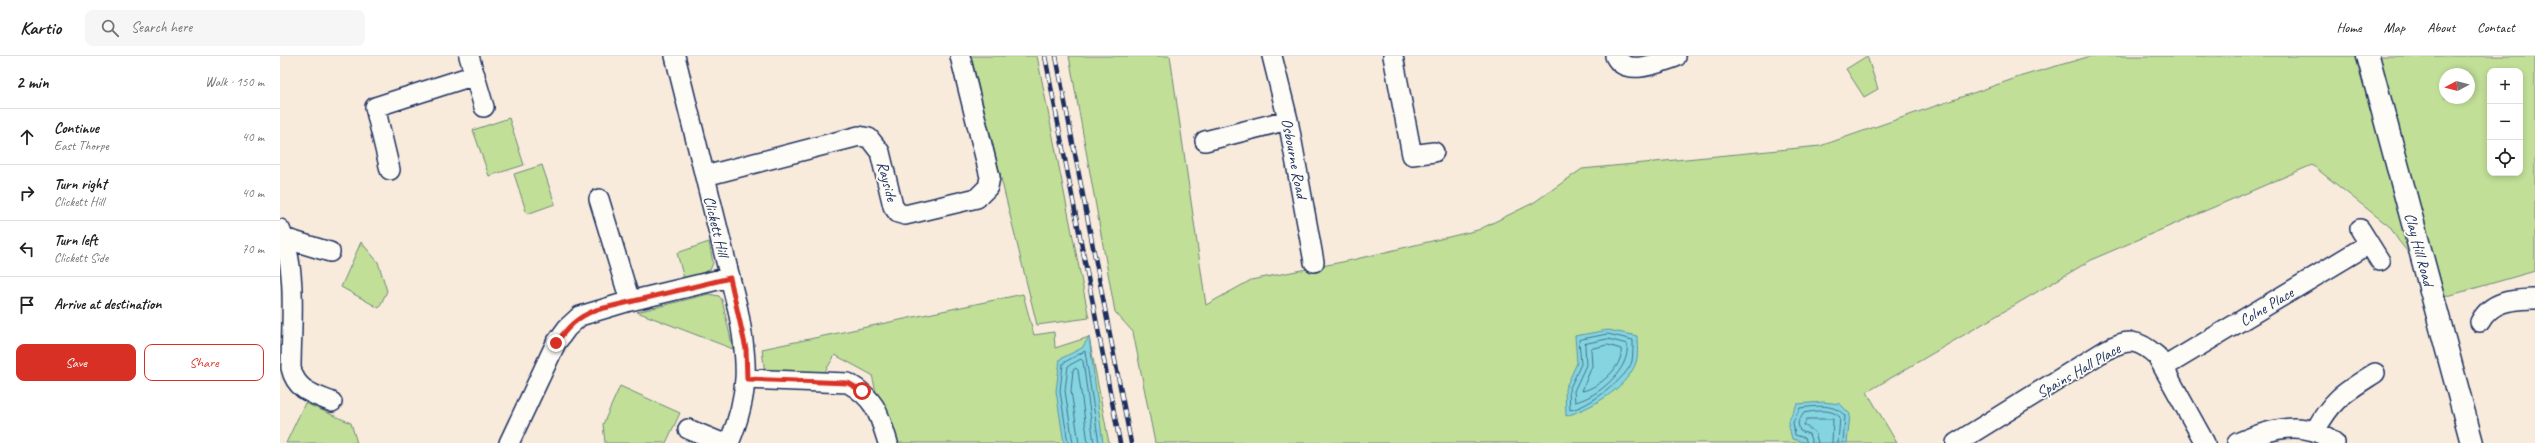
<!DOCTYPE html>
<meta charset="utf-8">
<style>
body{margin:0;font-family:Caveat,sans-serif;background:#f6f6f6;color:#222}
.controls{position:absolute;right:12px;top:12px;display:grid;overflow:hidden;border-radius:8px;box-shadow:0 2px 6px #0003}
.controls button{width:36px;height:36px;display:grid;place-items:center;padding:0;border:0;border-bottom:1px solid #e0e0e0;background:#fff;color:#222;font:20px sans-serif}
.compass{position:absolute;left:2159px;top:12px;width:36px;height:36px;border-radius:50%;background:#fff;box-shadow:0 2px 6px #0003;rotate:263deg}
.stop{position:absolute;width:12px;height:12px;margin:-9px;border:3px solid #d93025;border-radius:50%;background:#fff}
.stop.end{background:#d93025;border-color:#fff;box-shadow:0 1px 4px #0008}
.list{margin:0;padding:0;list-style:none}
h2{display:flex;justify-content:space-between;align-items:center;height:52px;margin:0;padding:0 16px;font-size:17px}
h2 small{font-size:13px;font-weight:400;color:#767676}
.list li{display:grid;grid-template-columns:26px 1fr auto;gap:12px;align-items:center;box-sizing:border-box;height:56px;padding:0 16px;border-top:1px solid #e0e0e0}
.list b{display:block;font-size:15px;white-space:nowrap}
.list p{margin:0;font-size:13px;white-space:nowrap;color:#767676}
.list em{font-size:13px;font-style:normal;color:#767676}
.actions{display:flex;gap:8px;padding:12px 16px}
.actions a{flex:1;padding:9px 0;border:1px solid #d93025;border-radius:8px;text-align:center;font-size:14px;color:#d93025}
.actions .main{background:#d93025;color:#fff}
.icon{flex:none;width:22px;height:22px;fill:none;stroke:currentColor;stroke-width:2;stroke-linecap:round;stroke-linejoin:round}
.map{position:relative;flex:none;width:2255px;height:387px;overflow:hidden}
header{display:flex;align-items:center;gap:24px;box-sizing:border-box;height:56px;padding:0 20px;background:#fff;border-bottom:1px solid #e0e0e0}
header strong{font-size:19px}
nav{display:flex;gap:22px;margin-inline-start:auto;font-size:14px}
.search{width:280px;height:36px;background:#f6f6f6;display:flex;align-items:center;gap:10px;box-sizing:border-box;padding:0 14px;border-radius:8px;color:#767676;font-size:15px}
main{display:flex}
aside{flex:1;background:#fff}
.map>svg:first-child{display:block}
.green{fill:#c1df97;stroke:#6e877a;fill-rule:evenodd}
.water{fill:#84d5df;stroke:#5a93ab}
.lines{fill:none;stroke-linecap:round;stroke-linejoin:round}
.shore{stroke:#457192;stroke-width:1}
.street-casing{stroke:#1b2f5e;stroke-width:22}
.secondary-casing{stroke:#1b2f5e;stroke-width:25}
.street{stroke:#fdfcf7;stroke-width:19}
.secondary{stroke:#fdfcf7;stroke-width:22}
.rail-casing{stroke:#1b2f5e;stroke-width:4.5}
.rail{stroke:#fdfcf7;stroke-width:3;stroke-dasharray:9;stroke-linecap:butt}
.route{stroke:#d93025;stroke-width:5}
.labels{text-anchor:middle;stroke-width:3.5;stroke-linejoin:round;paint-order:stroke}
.street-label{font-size:16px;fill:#1b2f5e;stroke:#fdfcf7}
</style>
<header>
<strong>Kartio</strong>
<div class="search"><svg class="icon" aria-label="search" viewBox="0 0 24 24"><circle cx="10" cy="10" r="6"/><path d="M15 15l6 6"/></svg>Search here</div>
<nav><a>Home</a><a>Map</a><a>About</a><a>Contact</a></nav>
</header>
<main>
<aside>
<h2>2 min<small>Walk · 150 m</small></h2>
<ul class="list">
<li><svg class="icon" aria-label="ahead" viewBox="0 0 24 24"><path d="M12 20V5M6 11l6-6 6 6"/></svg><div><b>Continue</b><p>East Thorpe</p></div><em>40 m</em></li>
<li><svg class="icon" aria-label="right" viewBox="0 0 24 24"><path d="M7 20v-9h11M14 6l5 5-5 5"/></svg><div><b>Turn right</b><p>Clickett Hill</p></div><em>40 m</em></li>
<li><svg class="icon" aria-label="left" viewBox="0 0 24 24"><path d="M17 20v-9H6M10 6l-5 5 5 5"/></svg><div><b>Turn left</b><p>Clickett Side</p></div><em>70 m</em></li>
<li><svg class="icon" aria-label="arrive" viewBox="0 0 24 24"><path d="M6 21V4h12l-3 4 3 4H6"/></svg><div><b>Arrive at destination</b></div></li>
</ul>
<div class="actions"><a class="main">Save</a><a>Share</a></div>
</aside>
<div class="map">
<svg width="2255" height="387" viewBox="0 0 2255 387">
<rect width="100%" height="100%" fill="#f9ebdc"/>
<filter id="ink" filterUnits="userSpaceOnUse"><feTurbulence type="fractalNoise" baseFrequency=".025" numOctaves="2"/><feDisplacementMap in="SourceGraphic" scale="8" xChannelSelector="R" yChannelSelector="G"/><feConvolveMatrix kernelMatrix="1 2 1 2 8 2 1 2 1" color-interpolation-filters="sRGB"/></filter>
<g filter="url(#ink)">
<path class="green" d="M691 0H757L809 262 757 269Z
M789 0H890L926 249 971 224 1072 204 1198 174 1253 147 1302 113 1540 90 1742 20 1811 0H2255V215L2164 241 2118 184 2110 171 2032 109 1813 203 1587 336 1617 387H875L853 276 835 256ZM2210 15H2240V117H2210ZM2165 18H2189V42H2165Z
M1587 0 1598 33 1584 41 1566 13Z
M229 62 244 109 209 120 193 74Z
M262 109 275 148 247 158 234 118Z
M81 186 98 206 107 235 99 252 61 231Z
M429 186 433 207 430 214 404 223 397 197Z
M429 238 439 240 442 244 453 293 357 256Z
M743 238 754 279 774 276 775 292 809 281 829 387H616L600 353 592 319 555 299 543 319H485L482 293Z
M340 330 400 357 386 387H325L323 368Z
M25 347 71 367 77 387H6Z"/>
<path class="water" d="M1328 274 1357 280C1357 288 1359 301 1355 309 1344 334 1311 352 1286 360L1285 333 1297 307 1295 280Z
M809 281 823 387H784L776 335 780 303 802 292Z
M1543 346 1560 348 1570 358 1567 387H1529L1512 383 1508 366 1517 348Z"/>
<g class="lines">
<path class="shore" d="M1328 278 1353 284C1353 290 1353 299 1352 305 1348 322 1307 352 1290 354L1289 334 1301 308 1299 284Z
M1328 283 1347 288C1351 313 1318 341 1295 346L1294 335 1306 309 1305 288Z
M1328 289 1341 293C1344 310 1319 332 1302 335L1312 310 1311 293Z
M788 387 780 335 783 307 805 295 819 387
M793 387 785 335 788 310 801 303 803 305 814 387
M799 387 791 335 793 314 796 312 798 314 808 387
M1527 387 1525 382 1515 379 1513 366 1520 352C1536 350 1554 347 1565 360L1563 387
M1532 387 1529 378 1520 375 1518 367 1523 357C1535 355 1551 352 1560 361L1558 387
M1538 387 1535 376 1524 369 1527 363H1553L1552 387"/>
<g class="street-casing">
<path id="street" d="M189 0 204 51
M395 0 458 254C468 306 470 337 449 387
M992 0 1008 64 1034 206
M1113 0 1132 99 1154 96
M1335 0C1346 22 1380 6 1396 1
M925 85 1008 64
M110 114 95 51 195 19
M425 120 579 80 589 82 600 96 613 150 618 157 625 159 697 142 708 131 710 121 680 0
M319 143 350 245
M0 173C18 212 11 270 11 312 16 334 32 338 52 346
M2080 173 2100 205
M4 182 50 196
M2200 266C2212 244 2232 244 2255 243
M1884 311 2089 188
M467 323 568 327C596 343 599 358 608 387
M408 373 442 387
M2035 375C2053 342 2064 337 2095 317
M229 387 276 287 287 272 300 260 350 245 450 221
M1676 387 1826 294C1848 282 1858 283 1877 300L1925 387
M1957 387C1989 373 2025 362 2055 387"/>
</g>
<g class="secondary-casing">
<path id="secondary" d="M2088 0 2192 387"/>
</g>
<use href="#street" class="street"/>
<use href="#secondary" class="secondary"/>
<g class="rail-casing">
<path id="rail" d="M765 0 840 387
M776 0 851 387"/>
</g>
<use href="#rail" class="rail"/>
</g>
</g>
<g class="lines" filter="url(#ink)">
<path class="route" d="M276 287C288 271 297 261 316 254L450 222 466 293 467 323 568 327 582 335"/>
</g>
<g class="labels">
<g class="street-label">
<text transform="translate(1015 102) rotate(79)" y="6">Osbourne Road</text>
<text transform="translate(608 125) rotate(75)" y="6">Rayside</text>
<text transform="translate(437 170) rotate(76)" y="6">Clickett Hill</text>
<text transform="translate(2140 193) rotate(75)" y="6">Clay Hill Road</text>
<text transform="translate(1986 250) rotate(-31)" y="6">Colne Place</text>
<text transform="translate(1798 314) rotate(-30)" y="6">Spains Hall Place</text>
</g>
</g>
</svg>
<div class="controls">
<button>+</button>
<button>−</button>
<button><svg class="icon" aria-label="locate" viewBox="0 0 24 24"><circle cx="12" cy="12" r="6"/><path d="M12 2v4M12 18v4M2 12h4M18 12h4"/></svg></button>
</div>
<svg class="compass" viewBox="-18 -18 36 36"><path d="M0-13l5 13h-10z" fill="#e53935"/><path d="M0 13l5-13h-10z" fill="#767676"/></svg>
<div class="stop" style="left:582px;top:335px"></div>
<div class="stop end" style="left:276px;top:287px"></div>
</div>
</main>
